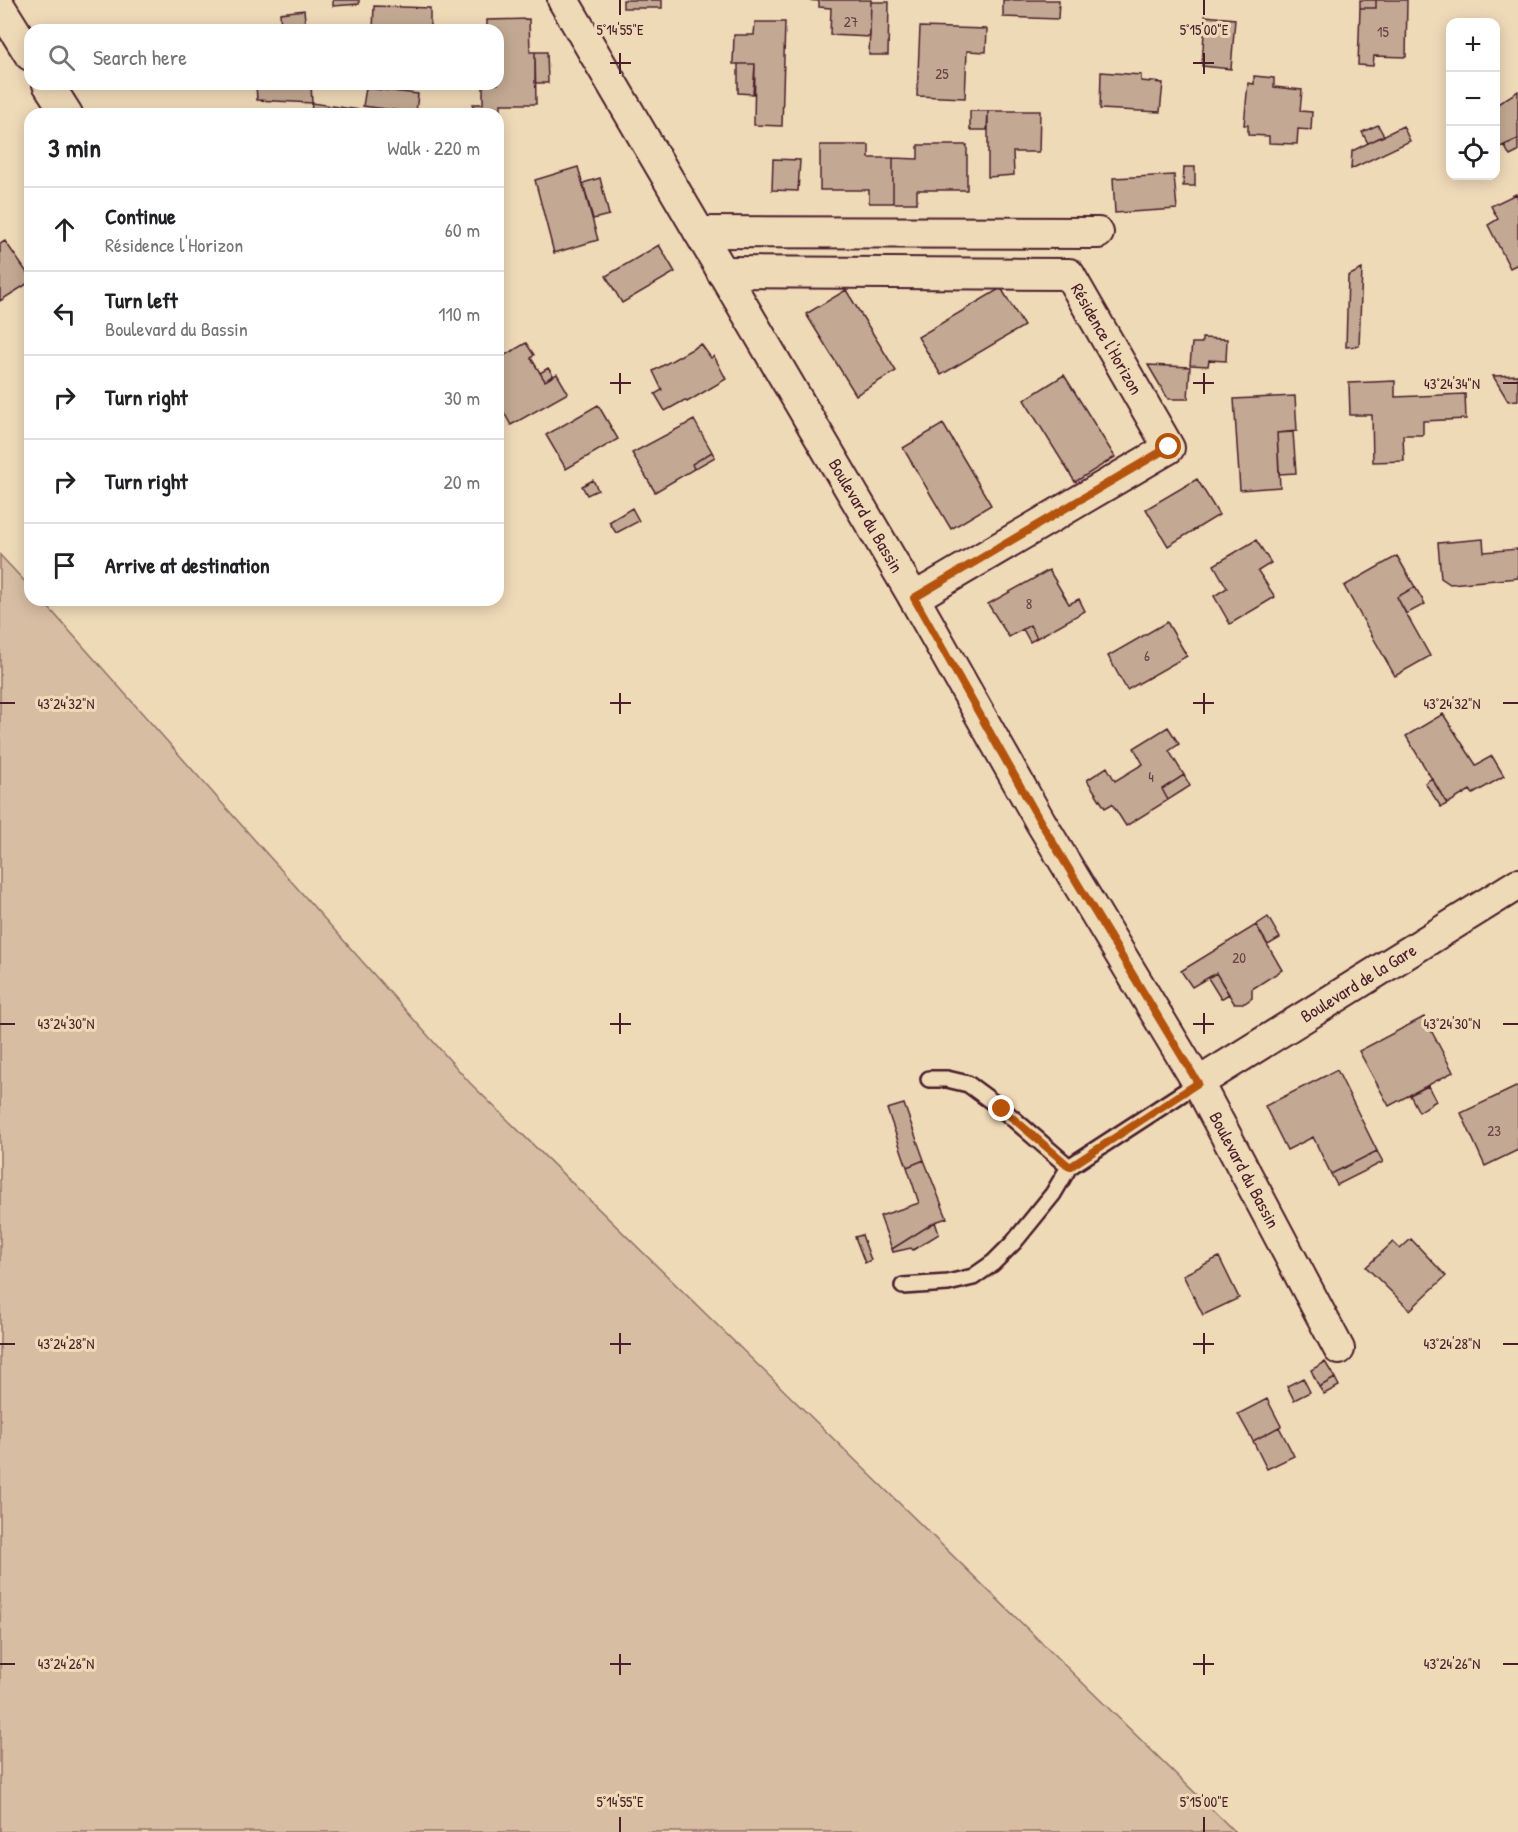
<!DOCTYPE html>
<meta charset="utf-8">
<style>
body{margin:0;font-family:"Patrick Hand",sans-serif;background:#f2f2f2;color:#202124}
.controls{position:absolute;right:18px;top:18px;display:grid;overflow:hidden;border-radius:12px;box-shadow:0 3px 15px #0003}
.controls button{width:54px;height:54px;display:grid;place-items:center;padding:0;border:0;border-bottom:2px solid #e0e0e0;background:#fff;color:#202124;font:30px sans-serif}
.stop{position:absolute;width:18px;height:18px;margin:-14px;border:4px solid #b45309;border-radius:50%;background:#fff}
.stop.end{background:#b45309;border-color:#fff;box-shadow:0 2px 6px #0008}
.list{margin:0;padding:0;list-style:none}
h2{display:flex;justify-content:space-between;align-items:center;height:78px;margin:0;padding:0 24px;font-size:26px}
h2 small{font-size:20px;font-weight:400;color:#757577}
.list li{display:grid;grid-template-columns:39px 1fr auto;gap:18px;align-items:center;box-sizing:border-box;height:84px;padding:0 24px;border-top:2px solid #e0e0e0}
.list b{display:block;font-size:22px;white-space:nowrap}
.list p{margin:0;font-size:20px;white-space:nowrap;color:#757577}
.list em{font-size:20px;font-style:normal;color:#757577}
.icon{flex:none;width:33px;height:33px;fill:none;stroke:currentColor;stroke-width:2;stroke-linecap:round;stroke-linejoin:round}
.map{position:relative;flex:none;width:1518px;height:1832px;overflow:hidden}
.search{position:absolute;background:#fff;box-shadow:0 3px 15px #0003;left:24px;top:24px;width:480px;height:66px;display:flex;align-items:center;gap:15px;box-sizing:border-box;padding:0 21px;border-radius:18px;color:#757577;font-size:22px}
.panel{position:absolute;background:#fff;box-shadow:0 3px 15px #0003;left:24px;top:108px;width:480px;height:498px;border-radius:18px}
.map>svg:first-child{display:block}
.green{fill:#d7bea3;stroke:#906e67;stroke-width:1.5}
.building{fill:#c3a993;stroke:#4a1f2b;stroke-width:1.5}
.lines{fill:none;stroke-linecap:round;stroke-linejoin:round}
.service-casing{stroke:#4a1f2b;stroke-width:20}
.minor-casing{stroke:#4a1f2b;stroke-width:34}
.service{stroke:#efdab8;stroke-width:15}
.minor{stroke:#efdab8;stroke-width:30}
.route{stroke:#b45309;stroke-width:8}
.ticks{fill:none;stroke:#4a1f2b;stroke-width:2}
.labels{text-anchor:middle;stroke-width:6;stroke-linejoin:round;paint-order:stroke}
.number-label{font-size:15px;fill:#684245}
.street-label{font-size:18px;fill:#4a1f2b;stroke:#efdab8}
.ticks-label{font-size:15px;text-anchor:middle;fill:#4a1f2b;stroke:#efdab8;stroke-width:6;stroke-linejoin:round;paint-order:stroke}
</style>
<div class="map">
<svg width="1518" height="1832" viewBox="0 0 1518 1832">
<rect width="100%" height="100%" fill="#efdab8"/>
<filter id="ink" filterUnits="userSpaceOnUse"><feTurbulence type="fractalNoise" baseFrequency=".0167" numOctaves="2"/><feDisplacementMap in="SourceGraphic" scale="12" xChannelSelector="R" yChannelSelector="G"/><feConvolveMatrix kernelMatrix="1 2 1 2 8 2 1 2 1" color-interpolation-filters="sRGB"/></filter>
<g filter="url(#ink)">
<path class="green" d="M0 555 30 587V600H42L470 1083 1235 1832H0Z"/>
<path class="building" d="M333 0H359V4L333 6Z
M623 0H662V8H623Z
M805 0H871L870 37 830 35 831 8 819 7V1Z
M1003 0H1059L1058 19 1003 17Z
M1360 0H1376V8H1360Z
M1376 0H1407L1406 57 1374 56 1373 66 1358 65 1360 8H1376Z
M871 2H889L888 55H869Z
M374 6 430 8V30H373Z
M304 10 306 30H281L280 13Z
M1205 16 1235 19 1231 69 1202 66Z
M529 19 530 52H535L536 104H501V122H498V114H473V104H483V84H498V30H487V20Z
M755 22H785L782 126 754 125 755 64H733L734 35H754Z
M920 27 987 29 986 52 967 51 965 98 917 96Z
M535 52H547L548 83H535Z
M738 64H755L753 94 738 93Z
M1101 72 1141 75V81L1163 83 1160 112 1100 109Z
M1254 76 1274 78V87L1302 90 1300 111 1312 112 1311 130 1298 129 1297 144 1269 143V136L1248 135V125H1244L1248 83 1254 84Z
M256 84H311L312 103 257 100Z
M366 88 418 94 416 113 363 106Z
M1518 91V139L1496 149V105Z
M312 103 360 110 390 114H311Z
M970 111H988L987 130H970Z
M988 111H1040L1039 152H1013L1014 175 988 177Z
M1378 125 1384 136 1368 143 1362 132Z
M1403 126 1410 141 1351 169 1352 151Z
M1518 139V152L1510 156 1504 145Z
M820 145H869V158H893V203H869V190H820Z
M918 145H967V190H917V203H893V158L918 159Z
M773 159 800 160 798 191 772 190Z
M578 167 598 240 554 253 535 180Z
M1184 167H1195V186H1183Z
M1174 175 1177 209 1115 213 1113 178Z
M600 178 609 215 593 219 583 183Z
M1516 194 1518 198V264L1510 268 1488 225 1498 219 1491 206Z
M5 241 30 277V282L0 301V244Z
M659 245 675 272 622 303 606 276Z
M1362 269 1359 346 1346 347 1348 276Z
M1001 288 1024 326 941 375 918 337Z
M846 290 896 371 856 395 806 314Z
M1202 338 1227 339 1226 361 1209 360 1208 366 1190 365 1192 343H1202Z
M526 343 534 355 531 358 545 381 557 374 568 393 511 425 498 402V359Z
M701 344 711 358 714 356 726 379 687 402 685 400 665 411 655 394 662 390 653 371Z
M1148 365 1190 367 1188 399H1168Z
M548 368 553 375 545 381 540 373Z
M1064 375 1115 457 1075 482 1024 400Z
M1518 375V400L1508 401 1493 376Z
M1395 381V397L1465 394 1466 419 1423 421V435H1403L1404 461 1373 462 1372 415H1350L1349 383Z
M1295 396 1297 431 1277 433 1280 487 1240 490 1234 399Z
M598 405 618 439 566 469 546 435Z
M694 420 712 452 692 464 694 469 655 492 632 453Z
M943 424 991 505 951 529 903 448Z
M1293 432 1296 473 1279 474 1277 433Z
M712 452 715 457 694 469 692 464Z
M1197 479 1219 515 1168 546 1146 509Z
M593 480 598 490 587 495 582 486Z
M632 508 639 521 616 533 609 522Z
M1483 539 1484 552 1518 549V578L1450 584 1441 578 1438 543Z
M1256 540 1271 563 1258 571 1275 597 1230 624 1214 596 1227 588 1214 565Z
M1397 556 1415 587 1397 597 1430 656 1395 676 1344 586Z
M1049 570 1069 604 1079 599 1085 611 1037 638 1030 625 1009 637 988 604Z
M1415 587 1425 604 1406 614 1397 597Z
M1167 622 1187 656 1127 690 1108 656Z
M1030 625 1037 638 1030 642 1023 629Z
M1443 714 1476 765 1492 756 1504 776 1473 794 1470 790 1447 804 1406 736Z
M1168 727 1179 744 1169 751 1184 775 1162 789 1168 800 1126 826 1112 804 1105 808 1087 780 1107 767 1115 781 1143 764 1134 748Z
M1184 775 1190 786 1168 800 1162 789Z
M1432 778 1447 804 1441 807 1425 783Z
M1268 917 1280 938 1268 945 1256 925Z
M1256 925 1282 970 1252 989V998L1245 1003H1234L1216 973 1192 987 1181 971Z
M1216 973 1229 994 1221 999 1208 978Z
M1424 1017 1453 1072 1389 1106 1359 1051Z
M1337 1070 1377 1151 1331 1174 1313 1137 1287 1150 1265 1106Z
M1428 1086 1436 1101 1419 1112 1410 1095Z
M1518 1086V1150L1485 1166 1461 1113Z
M904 1104 924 1160 907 1167 887 1109Z
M1377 1151 1383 1162 1337 1185 1331 1174Z
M924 1160 947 1218 935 1222 892 1249 880 1216 919 1203 907 1167Z
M935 1222 939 1234 913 1250 911 1248 893 1252 892 1249Z
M862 1235 871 1260 865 1263 855 1237Z
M1411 1239 1446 1276 1410 1310 1366 1267 1393 1242 1400 1249Z
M1219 1257 1239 1298 1203 1315 1183 1275Z
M1325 1362 1335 1378 1319 1387 1311 1370Z
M1303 1378 1310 1392 1294 1400 1287 1386Z
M1335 1378 1339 1386 1324 1394 1319 1387Z
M1267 1399 1281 1426 1253 1441 1238 1414Z
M1279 1427 1294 1456 1267 1469 1253 1441Z"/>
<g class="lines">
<g class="service-casing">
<path id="service" d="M929 1079H947L968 1084 1002 1109 1069 1167
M903 1286 948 1283 973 1277 993 1263 1014 1242 1053 1194 1069 1167 1198 1083"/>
</g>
<g class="minor-casing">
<g id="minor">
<path id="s1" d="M563 0 914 598 1040 821 1198 1083 1339 1349"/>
<path d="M0 7 30 55"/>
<path d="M48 84 67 114"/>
<path d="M699 232 1098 233"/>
<path id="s2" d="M722 272 1069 274 1169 448 914 598"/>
<path id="s3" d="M1198 1083 1518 884"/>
</g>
</g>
<use href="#service" class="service"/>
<use href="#minor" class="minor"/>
</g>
</g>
<g class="lines" filter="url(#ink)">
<path class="route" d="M1002 1109 1070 1167 1198 1083 1040 821 914 598 1169 447"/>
</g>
<path class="ticks" d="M620 0V15M1204 0V15M620 53V74M1204 53V74M610 63H631M1193 63H1214M620 373V394M1204 373V394M610 383H631M1193 383H1214M1503 383H1518M620 693V714M1204 693V714M0 703H15M610 703H631M1193 703H1214M1503 703H1518M620 1013V1034M1204 1013V1034M0 1024H15M610 1024H631M1193 1024H1214M1503 1024H1518M620 1333V1354M1204 1333V1354M0 1344H15M610 1344H631M1193 1344H1214M1503 1344H1518M620 1654V1675M1204 1654V1675M0 1664H15M610 1664H631M1193 1664H1214M1503 1664H1518M620 1817V1832M1204 1817V1832"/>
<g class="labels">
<g class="number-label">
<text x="851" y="27">27</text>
<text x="1383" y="37">15</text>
<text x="942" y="79">25</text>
<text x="1029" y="609">8</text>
<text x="1147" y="661">6</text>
<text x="1151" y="782">4</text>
<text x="1239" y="963">20</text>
<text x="1494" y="1136">23</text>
</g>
<g class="street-label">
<text dy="6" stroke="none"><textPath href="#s2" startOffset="422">Résidence l'Horizon</textPath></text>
<text dy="6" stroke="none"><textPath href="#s1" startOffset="598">Boulevard du Bassin</textPath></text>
<text dy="6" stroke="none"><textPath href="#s3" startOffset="189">Boulevard de la Gare</textPath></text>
<text dy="6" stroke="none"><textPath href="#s1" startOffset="1354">Boulevard du Bassin</textPath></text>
</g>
</g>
<g class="ticks-label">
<text x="620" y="35">5°14'55"E</text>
<text x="1204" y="35">5°15'00"E</text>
<text x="1452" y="389">43°24'34"N</text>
<text x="66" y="709">43°24'32"N</text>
<text x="1452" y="709">43°24'32"N</text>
<text x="66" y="1029">43°24'30"N</text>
<text x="1452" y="1029">43°24'30"N</text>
<text x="66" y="1349">43°24'28"N</text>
<text x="1452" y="1349">43°24'28"N</text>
<text x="66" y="1669">43°24'26"N</text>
<text x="1452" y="1669">43°24'26"N</text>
<text x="620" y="1807">5°14'55"E</text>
<text x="1204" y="1807">5°15'00"E</text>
</g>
</svg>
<div class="controls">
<button>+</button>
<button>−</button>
<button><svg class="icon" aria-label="locate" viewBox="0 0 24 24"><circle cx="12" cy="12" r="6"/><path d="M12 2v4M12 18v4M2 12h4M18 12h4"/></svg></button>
</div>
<div class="stop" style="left:1169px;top:447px"></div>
<div class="stop end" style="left:1002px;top:1109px"></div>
<div class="search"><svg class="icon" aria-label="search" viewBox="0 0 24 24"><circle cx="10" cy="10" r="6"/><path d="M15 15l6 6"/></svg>Search here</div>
<section class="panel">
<h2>3 min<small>Walk · 220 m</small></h2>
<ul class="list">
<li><svg class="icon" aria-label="ahead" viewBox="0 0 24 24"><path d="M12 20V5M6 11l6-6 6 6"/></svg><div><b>Continue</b><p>Résidence l'Horizon</p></div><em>60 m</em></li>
<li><svg class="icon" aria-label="left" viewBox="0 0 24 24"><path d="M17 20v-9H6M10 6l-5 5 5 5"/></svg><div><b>Turn left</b><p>Boulevard du Bassin</p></div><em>110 m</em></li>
<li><svg class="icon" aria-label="right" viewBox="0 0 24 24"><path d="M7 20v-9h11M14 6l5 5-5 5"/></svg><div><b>Turn right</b></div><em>30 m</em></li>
<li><svg class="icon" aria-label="right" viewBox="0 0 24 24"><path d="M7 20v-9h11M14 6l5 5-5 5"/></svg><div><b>Turn right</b></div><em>20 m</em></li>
<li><svg class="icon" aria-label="arrive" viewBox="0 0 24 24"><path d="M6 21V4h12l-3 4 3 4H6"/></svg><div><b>Arrive at destination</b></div></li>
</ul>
</section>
</div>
